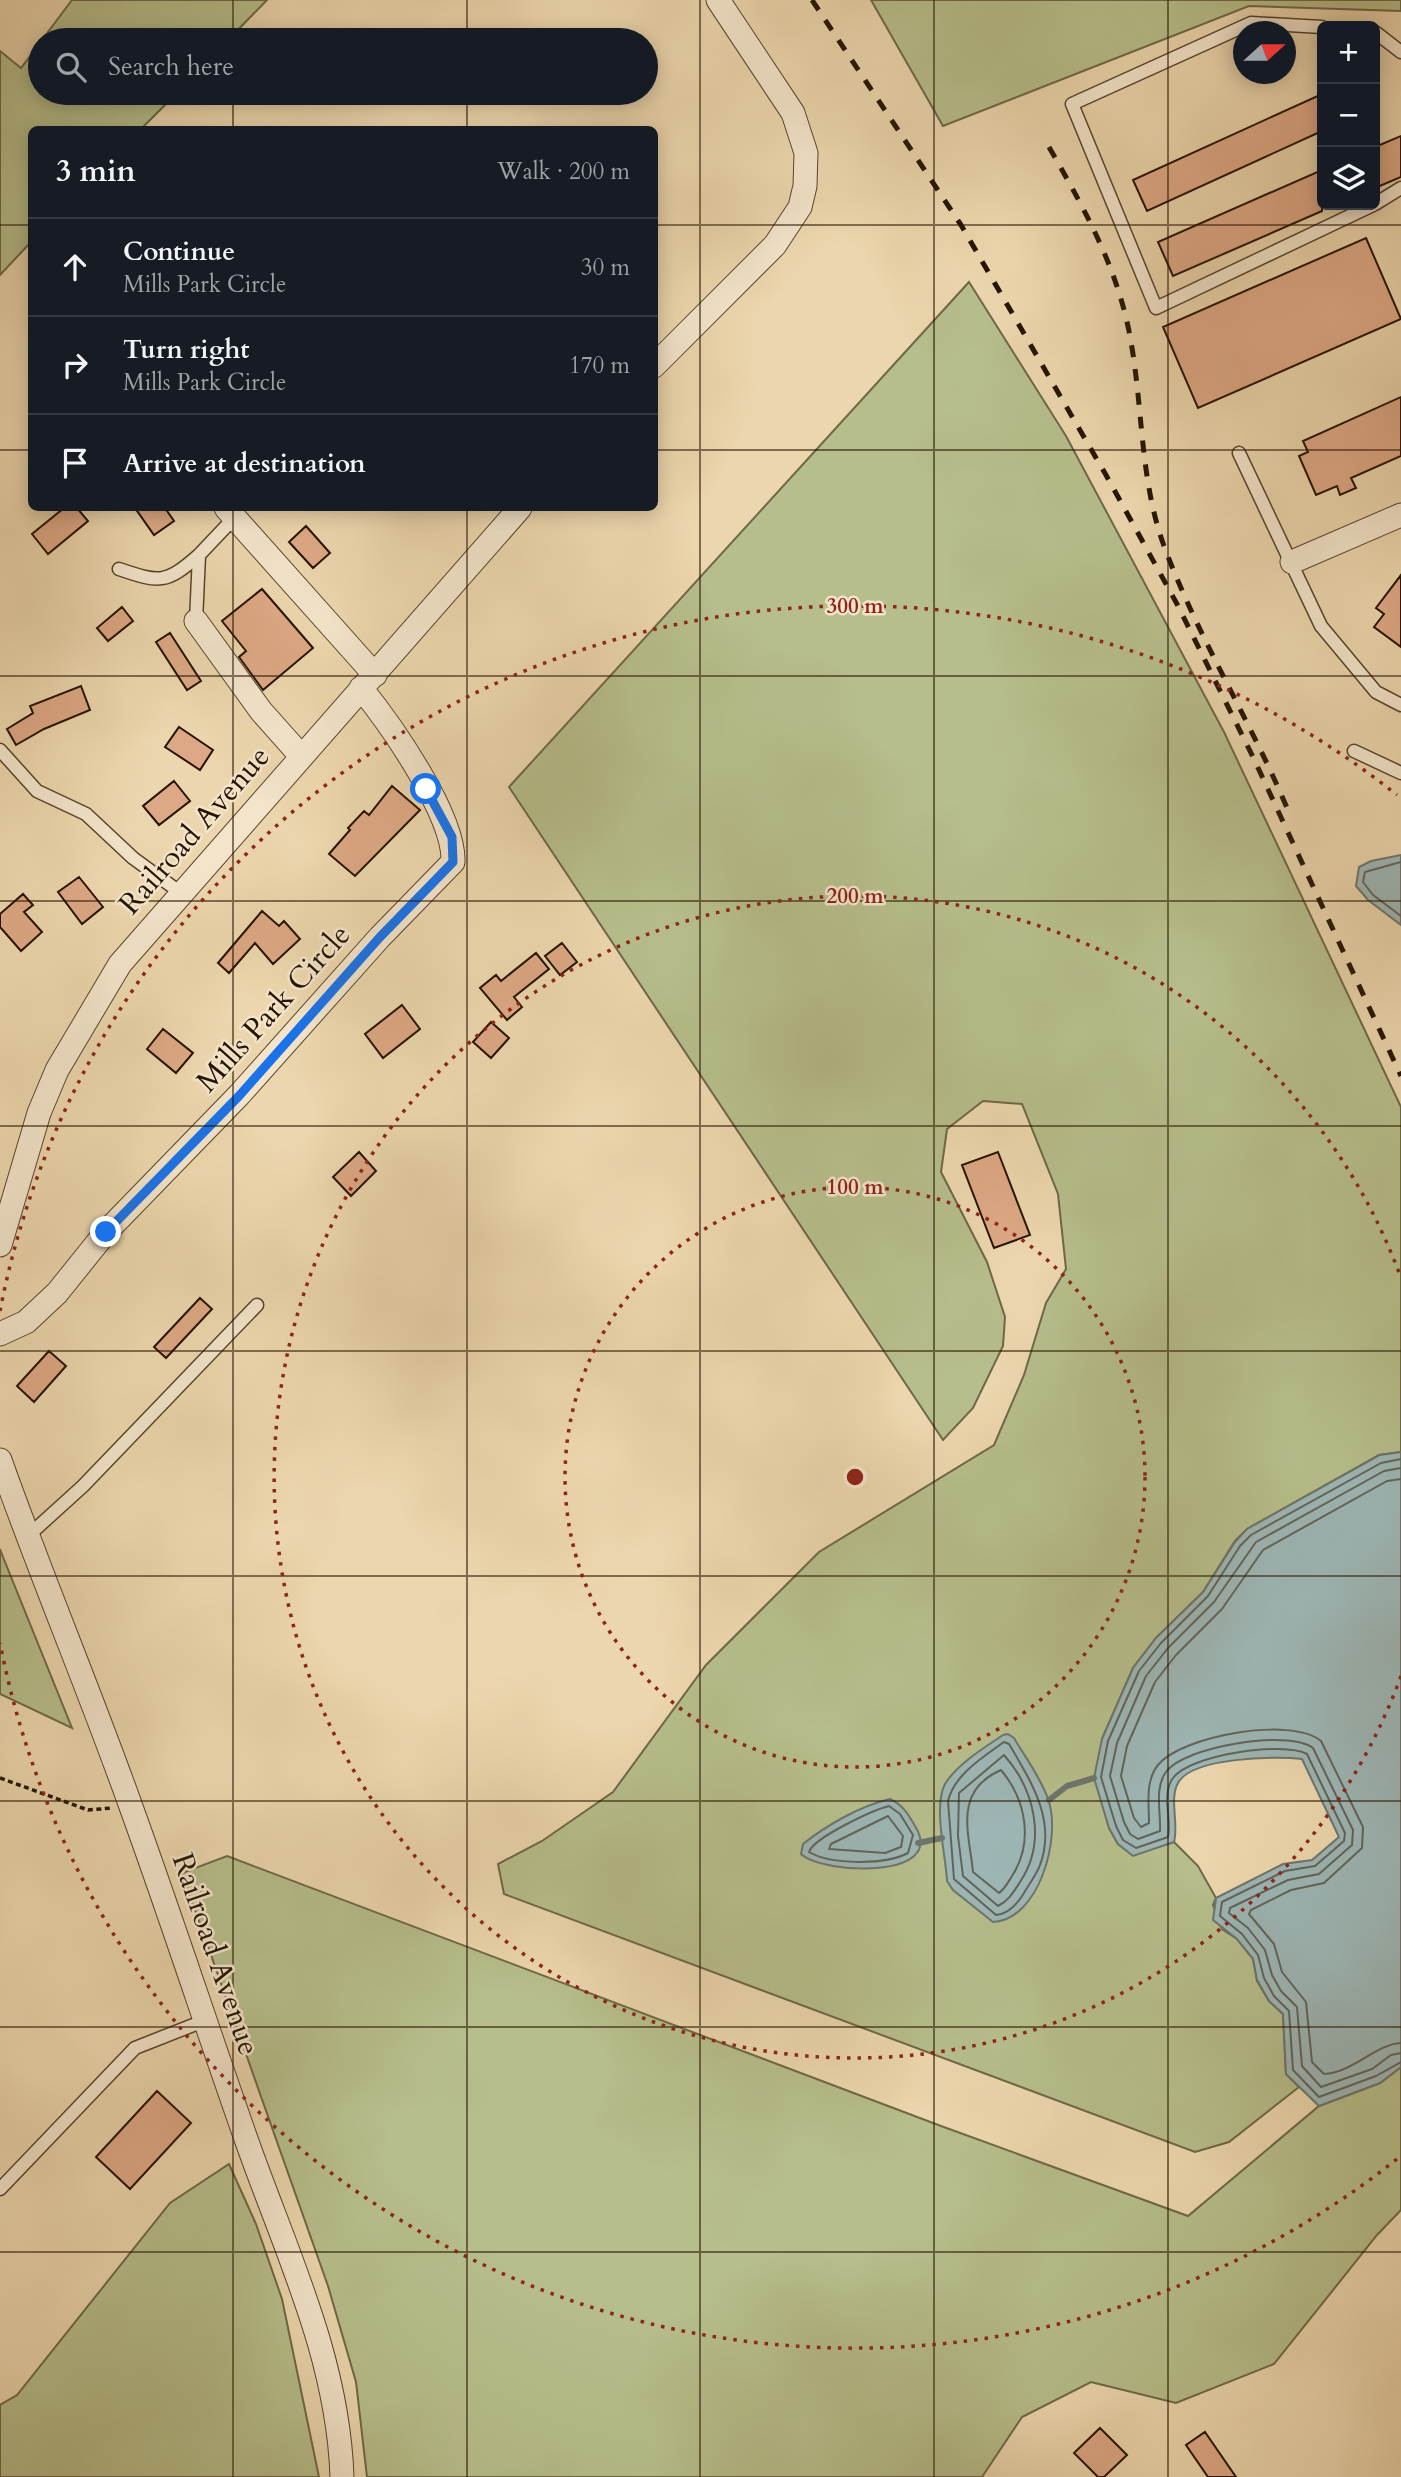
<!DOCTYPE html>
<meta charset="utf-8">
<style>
body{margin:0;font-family:Cardo,serif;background:#242831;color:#f1f3f6}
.controls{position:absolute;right:21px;top:21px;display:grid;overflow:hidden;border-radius:10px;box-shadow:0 4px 18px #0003}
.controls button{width:63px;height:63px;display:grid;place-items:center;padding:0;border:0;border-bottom:2px solid #363941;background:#171b24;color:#f1f3f6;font:35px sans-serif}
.compass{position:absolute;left:1233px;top:21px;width:63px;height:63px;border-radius:50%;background:#171b24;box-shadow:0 4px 18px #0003;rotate:69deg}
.stop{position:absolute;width:21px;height:21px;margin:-16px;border:5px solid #1a73e8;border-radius:50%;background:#fff}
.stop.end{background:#1a73e8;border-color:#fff;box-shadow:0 2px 7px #0008}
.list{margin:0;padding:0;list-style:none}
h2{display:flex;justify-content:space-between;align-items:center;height:91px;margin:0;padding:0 28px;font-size:30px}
h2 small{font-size:23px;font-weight:400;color:#9ea1a6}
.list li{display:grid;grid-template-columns:46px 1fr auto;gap:21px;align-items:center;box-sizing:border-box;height:98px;padding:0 28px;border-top:2px solid #363941}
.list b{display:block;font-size:26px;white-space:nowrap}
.list p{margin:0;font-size:23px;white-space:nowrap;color:#9ea1a6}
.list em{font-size:23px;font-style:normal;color:#9ea1a6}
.icon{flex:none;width:38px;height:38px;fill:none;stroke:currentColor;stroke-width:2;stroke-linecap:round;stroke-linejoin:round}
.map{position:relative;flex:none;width:1401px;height:2477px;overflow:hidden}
.search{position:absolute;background:#171b24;box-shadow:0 4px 18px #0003;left:28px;top:28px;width:630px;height:77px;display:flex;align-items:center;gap:18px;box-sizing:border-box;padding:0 24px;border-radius:38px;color:#9ea1a6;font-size:26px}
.panel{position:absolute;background:#171b24;box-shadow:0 4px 18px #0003;left:28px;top:126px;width:630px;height:385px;border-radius:10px}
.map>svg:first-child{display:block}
.green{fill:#b6be8b;stroke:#6e6846;stroke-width:2}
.water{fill:#9db6b5;stroke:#6d756d;stroke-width:2}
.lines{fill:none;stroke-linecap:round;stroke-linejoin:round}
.shore{stroke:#61645a;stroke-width:2}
.stream{stroke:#6d756d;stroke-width:6}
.building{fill:#dda885;stroke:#251300;stroke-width:2}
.service-casing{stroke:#57442b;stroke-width:15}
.minor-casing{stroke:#57442b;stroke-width:25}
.path{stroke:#251300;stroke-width:3.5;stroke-dasharray:5 3.5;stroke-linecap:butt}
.service{stroke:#f3e4ca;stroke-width:12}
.minor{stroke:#f3e4ca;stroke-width:23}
.rail{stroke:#251300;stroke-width:5;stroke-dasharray:12 12;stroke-linecap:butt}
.route{stroke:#1a73e8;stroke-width:9}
.grid{fill:none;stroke:#251300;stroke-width:2;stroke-opacity:0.55}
.ring{fill:none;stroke:#8f2418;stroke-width:3.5;stroke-dasharray:3.5 7}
.labels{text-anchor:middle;stroke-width:5;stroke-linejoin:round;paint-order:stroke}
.street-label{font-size:30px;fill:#251300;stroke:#f3e4ca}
.centre{fill:#8f2418;stroke:#f3e4ca;stroke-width:3.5}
.ring-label{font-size:21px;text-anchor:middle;font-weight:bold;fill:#8f2418;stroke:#f3e4ca;stroke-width:5;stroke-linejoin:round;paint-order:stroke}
</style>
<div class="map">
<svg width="1401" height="2477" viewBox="0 0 1401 2477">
<rect width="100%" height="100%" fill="#ecd6ad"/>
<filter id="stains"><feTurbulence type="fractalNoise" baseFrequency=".00286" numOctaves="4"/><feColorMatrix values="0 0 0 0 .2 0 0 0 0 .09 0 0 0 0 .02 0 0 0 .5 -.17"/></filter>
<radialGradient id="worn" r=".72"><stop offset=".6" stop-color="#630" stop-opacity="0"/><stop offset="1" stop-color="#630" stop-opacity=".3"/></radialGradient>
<path class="green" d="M72 0H267L228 40H42Z
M871 0H1401V11L1249 6 943 126Z
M40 43V93H177L141 129 32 130 31 242 0 275V51L21 68Z
M969 282 1066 436 1224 732 1401 1107V1452L1379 1455 1247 1529 1235 1541 1203 1592 1156 1638 1133 1668 1102 1739 1109 1828 1118 1844 1133 1855 1174 1842 1198 1866 1216 1898 1213 1905 1222 1929 1237 1939 1253 1959 1257 1981 1269 2001 1283 2014 1286 2074 1299 2087 1229 2142 1195 2152 504 1894 498 1864 542 1841 613 1792 706 1665 819 1552 994 1445 1024 1375 1046 1303 1066 1269 1058 1194 1022 1104 983 1101 947 1129 941 1172 987 1262 1005 1317 1003 1346 973 1408 943 1440 509 787Z
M0 1549 3 1557 72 1728 0 1694Z
M227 1856 941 2126 1188 2216 1319 2106 1380 2083 1401 2067V2210L1377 2235 1274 2364 1176 2403 1091 2382 1022 2417 982 2477H367L356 2382 328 2286 182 1873Z
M229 2164 256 2224 282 2299 319 2477H0V2405L17 2395 170 2203Z"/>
<path class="water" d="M1401 855V925L1368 900 1356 886 1359 867 1371 861Z
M1401 1452V2067L1380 2083 1319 2106 1286 2074 1283 2014 1269 2001 1257 1980 1253 1959 1237 1939 1213 1920 1216 1898 1283 1864 1312 1860 1339 1837 1302 1759C1276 1756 1192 1757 1178 1783 1169 1799 1179 1824 1174 1842L1133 1856 1118 1844 1109 1828 1094 1778 1102 1739 1133 1668 1156 1638 1203 1592 1235 1542 1247 1529 1380 1455Z
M1008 1734 1014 1738C1025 1757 1041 1778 1048 1799 1062 1837 1039 1920 993 1922L953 1890 947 1881C946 1856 933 1807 945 1784 957 1764 984 1748 1003 1735Z
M890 1799C903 1805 908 1814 915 1826 948 1879 824 1875 801 1854L803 1844C827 1825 860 1806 890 1799Z"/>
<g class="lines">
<path class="shore" d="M1401 862 1365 872 1363 882 1373 895 1401 916
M1401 1459 1381 1463 1251 1535 1240 1546 1208 1596 1161 1643 1139 1671 1108 1741 1101 1777 1116 1826 1123 1840 1136 1848 1168 1837C1172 1819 1161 1794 1173 1778 1189 1755 1283 1741 1307 1754L1345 1833 1344 1841 1315 1866 1285 1871 1222 1902 1220 1916 1242 1934 1258 1955 1264 1978 1274 1996 1289 2011 1293 2070 1319 2097 1376 2076 1401 2062
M1401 1468 1384 1471 1256 1542 1214 1602 1168 1648 1146 1676 1117 1743 1110 1776 1124 1822 1130 1834 1138 1839 1160 1831C1161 1813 1154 1788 1166 1772 1183 1747 1288 1729 1313 1748L1353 1830 1352 1845 1319 1874 1288 1880 1230 1908 1229 1913 1248 1928 1265 1950 1272 1975 1281 1991 1297 2007 1302 2066 1321 2087 1372 2069 1391 2055 1401 2053
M1401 1479 1387 1481 1263 1550 1222 1609 1176 1655 1155 1682 1127 1746 1121 1776 1134 1818 1141 1827 1149 1823C1149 1804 1145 1781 1158 1765 1181 1736 1291 1716 1321 1741L1363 1827 1362 1848 1324 1883 1291 1890 1251 1910 1249 1914 1274 1944 1282 1972 1306 2002 1312 2062 1324 2074C1352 2073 1376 2044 1401 2043
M1004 1742 1009 1744C1030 1780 1057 1820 1040 1865 1037 1874 1029 1884 1024 1893 1018 1903 1009 1914 996 1915L954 1879 948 1801C954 1775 983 1757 1004 1742Z
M1004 1755C1035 1790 1047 1842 1020 1882 1013 1893 1009 1900 998 1906L963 1876 958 1836 959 1793Z
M1001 1770C1026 1800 1034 1842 1012 1876 1008 1882 1005 1889 999 1893L973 1872C969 1832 953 1791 1001 1770Z
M889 1806 900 1814 913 1835 908 1853C886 1865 831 1865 809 1852 813 1838 873 1810 889 1806Z
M888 1816 903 1836 901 1847 885 1853 829 1849 831 1844Z"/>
<path class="stream" d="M1049 1800 1067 1786 1094 1778
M918 1843 942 1838"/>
</g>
<path class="building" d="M1322 94V131L1147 211 1133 180Z
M1401 136V177L1375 188V147Z
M1322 170V211L1173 276 1158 242Z
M1366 238 1401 319 1198 408 1163 327Z
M1401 397V456L1351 478 1356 488 1340 495 1337 486 1316 495 1299 456 1308 452 1303 441Z
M64 508H77L88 521 48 554 32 534Z
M135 508H165L174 521 154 535Z
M306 526 330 553 313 568 289 542Z
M1401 575V647L1374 627 1384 614 1376 608Z
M262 589 313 648 263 690 239 657 246 651 222 621Z
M122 607 133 621 108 641 97 628Z
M170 633 201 681 187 690 156 642Z
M81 686 90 710 44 729 16 745 7 729 33 713 30 706Z
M179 727 213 750 200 770 165 747Z
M174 781 190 801 159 825 143 806Z
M392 786 420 810 355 876 329 854 350 830 348 828 364 811 369 815Z
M79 877 103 907 82 924 58 892Z
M23 894 33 905 24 912 42 932 21 951 0 927V914Z
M262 911 279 926 284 921 300 939 273 964 255 943 229 973 218 963Z
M562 943 577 962 560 975 545 956Z
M536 953 549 969 514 997 522 1007 507 1020 480 988 496 975 501 981Z
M402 1005 420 1029 383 1058 365 1034Z
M491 1022 509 1038 491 1058 473 1042Z
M163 1029 193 1053 176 1073 147 1049Z
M359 1152 376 1171 351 1196 333 1177Z
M998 1152 1030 1235 994 1248 962 1165Z
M200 1298 212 1309 166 1358 154 1347Z
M49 1351 66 1366 34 1402 17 1386Z
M157 2091 191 2123 130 2189 96 2157Z
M1100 2428 1127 2455 1104 2477H1098L1074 2453Z
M1205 2432 1236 2477H1208L1186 2445Z"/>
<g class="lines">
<g class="service-casing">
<path id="service" d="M1322 27 1251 23 1072 104 1156 308 1373 205
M1375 32 1401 52
M1375 204 1401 188
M1239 453 1321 626 1376 692 1401 705
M119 569C160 583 166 584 199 555
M196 621 199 555 235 517
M0 750 37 791 86 814 133 858 181 893
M1354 751 1401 773
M29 1535 83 1486 257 1305
M0 2189 135 2048 206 2020"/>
</g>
<g class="minor-casing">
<path id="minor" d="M654 366 775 245 800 207 805 186 806 153 793 113 718 0
M226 508 375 675
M1292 562 1401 515
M196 621 261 711 301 756
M0 1245 39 1113 57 1070 120 964 520 508
M0 1334 26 1322 57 1293 106 1232 239 1095 380 937 453 862C455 816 391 725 361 688
M0 1460C41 1576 89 1689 130 1804 170 1914 206 2025 245 2136 284 2248 338 2355 342 2477"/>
</g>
<path class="path" d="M0 1778 88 1810 112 1808"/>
<use href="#service" class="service"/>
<use href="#minor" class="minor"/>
<path class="rail" d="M812 0 961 225 1106 475 1177 604 1253 757 1401 1076
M1049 147C1085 210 1119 270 1131 342 1143 409 1140 480 1164 546 1198 638 1252 723 1290 815"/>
</g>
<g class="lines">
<path class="route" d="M106 1232 239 1096 380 937 453 862 452 837 426 789"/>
</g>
<path class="grid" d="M233 0V40M467 0V40M700 0V2477M934 0V2477M1168 0V2477M233 93V130M467 93V130M0 225H32M654 225H1401M0 450H32M654 450H1401M233 508V2477M467 508V2477M0 676H1401M0 901H1401M0 1126H1401M0 1351H1401M0 1576H1401M0 1801H1401M0 2027H1401M0 2252H1401"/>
<g class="ring">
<circle cx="855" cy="1477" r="290"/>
<path d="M1401 1676A581 581 0 1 1 1401 1278"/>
<path d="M1397 2159A871 871 0 0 1 0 1643M0 1311A871 871 0 0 1 1397 795"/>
</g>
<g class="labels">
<g class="street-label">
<text transform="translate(194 830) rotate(-49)" y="10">Railroad Avenue</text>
<text transform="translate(273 1008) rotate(-48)" y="10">Mills Park Circle</text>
<text transform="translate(216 1954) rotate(71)" y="10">Railroad Avenue</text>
</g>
</g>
<circle cx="855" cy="1477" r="10" class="centre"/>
<g class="ring-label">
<text x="855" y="613">300 m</text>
<text x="855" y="903">200 m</text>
<text x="855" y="1194">100 m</text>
</g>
<rect width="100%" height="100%" filter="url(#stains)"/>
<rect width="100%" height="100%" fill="url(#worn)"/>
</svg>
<div class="controls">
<button>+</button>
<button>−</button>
<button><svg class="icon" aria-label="layers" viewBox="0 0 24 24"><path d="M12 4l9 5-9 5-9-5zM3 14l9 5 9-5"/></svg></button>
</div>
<svg class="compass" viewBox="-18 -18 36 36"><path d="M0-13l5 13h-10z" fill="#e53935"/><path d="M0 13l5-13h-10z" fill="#9ea1a6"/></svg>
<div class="stop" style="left:426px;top:789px"></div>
<div class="stop end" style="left:106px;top:1232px"></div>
<div class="search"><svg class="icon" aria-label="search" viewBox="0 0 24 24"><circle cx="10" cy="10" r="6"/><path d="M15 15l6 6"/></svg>Search here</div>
<section class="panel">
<h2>3 min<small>Walk · 200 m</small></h2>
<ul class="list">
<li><svg class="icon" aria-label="ahead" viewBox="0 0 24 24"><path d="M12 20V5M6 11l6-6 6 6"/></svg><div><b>Continue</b><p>Mills Park Circle</p></div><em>30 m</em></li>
<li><svg class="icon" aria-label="right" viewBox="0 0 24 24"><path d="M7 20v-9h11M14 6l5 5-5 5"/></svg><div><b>Turn right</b><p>Mills Park Circle</p></div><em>170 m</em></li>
<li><svg class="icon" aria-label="arrive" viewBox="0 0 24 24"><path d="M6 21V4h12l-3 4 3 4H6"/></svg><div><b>Arrive at destination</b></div></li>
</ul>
</section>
</div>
